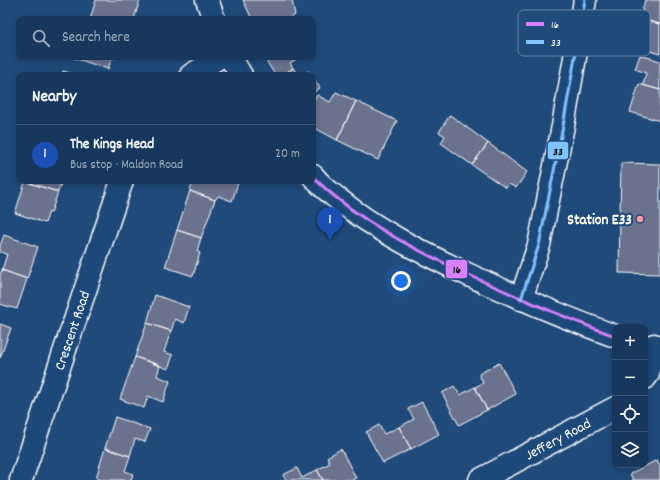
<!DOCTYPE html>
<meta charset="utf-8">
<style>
body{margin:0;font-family:Dekko,sans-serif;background:#203f62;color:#f1f3f6}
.controls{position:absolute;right:12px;bottom:12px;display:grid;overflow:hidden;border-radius:8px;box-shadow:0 2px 6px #0003}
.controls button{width:36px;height:36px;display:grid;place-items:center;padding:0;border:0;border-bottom:1px solid #365272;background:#17385c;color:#f1f3f6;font:20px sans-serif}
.you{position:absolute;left:401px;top:281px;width:14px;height:14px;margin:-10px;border:3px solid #fff;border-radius:50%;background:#1a73e8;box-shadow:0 0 0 6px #1a73e833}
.badge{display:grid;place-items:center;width:26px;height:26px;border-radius:50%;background:#8c9099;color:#fff;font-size:13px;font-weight:700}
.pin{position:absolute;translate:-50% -33px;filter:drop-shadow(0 1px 2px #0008)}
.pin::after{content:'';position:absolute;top:21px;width:14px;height:12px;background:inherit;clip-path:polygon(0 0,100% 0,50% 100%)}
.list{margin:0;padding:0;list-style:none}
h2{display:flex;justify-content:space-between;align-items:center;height:52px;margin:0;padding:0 16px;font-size:17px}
h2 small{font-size:13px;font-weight:400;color:#9eacbb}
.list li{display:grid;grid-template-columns:26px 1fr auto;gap:12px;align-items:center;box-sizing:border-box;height:60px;padding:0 16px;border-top:1px solid #365272}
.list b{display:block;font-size:15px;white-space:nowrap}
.list p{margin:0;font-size:13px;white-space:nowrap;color:#9eacbb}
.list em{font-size:13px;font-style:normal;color:#9eacbb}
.icon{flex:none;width:22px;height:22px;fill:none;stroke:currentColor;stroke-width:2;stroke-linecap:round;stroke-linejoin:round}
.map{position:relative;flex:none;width:660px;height:480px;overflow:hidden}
.search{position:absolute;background:#17385c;box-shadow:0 2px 6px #0003;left:16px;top:16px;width:300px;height:44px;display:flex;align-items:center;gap:10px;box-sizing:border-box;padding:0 14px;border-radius:8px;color:#9eacbb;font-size:15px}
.panel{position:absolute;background:#17385c;box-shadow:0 2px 6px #0003;left:16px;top:72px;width:300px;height:112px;border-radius:8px}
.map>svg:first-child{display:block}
.building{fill:#6b728e;stroke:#fff}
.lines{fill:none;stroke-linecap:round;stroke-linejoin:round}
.minor-casing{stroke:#fff;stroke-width:25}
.minor{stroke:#1f4a7a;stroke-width:22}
.bus-1-casing{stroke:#1f4a7a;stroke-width:6}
.bus-2-casing{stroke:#1f4a7a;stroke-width:6}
.bus-1{stroke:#d880ff;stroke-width:3}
.bus-2{stroke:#80c4ff;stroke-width:3}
.poi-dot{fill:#ff9aa2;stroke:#1f4a7a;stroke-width:1.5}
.labels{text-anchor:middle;stroke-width:4;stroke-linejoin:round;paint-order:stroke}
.poi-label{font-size:15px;font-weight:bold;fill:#fff;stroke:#1f4a7a;text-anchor:end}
.street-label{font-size:15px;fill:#fff;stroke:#1f4a7a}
.key{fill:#1f4a7a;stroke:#6280a2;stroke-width:1}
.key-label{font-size:11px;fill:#fff}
.line-badge{stroke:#1f4a7a;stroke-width:1.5}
.pale-badge-label{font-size:11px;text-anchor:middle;font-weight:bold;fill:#111}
</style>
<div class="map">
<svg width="660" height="480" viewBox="0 0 660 480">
<rect width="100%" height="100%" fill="#1f4a7a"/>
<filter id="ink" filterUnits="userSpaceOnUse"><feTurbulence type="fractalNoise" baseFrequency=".025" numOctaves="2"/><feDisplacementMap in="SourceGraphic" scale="8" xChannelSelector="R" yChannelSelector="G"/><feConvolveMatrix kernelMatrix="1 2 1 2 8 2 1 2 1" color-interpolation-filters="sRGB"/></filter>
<g filter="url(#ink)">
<path class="building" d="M96 0H140L134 19H90Z
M243 0H292L295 15 288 19H252Z
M645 0H660V24L640 19Z
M640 19 660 24V54L632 46Z
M640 55 660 61V90L643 85 646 73 635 69Z
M71 57H115V59L112 57 108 69Z
M264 57H300L290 63 293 68 283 75H275Z
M293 68 298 75H283Z
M63 71 77 75H62Z
M309 71 311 75H302Z
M313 77 320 88 313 93Z
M639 84 660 90V121L630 112Z
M336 92 356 101 337 140 313 127V102L317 95 330 102Z
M356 101 397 121 378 160 337 140Z
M450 115 488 143 472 165 441 143 445 136 439 132Z
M488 143 527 172 516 188 509 184 506 188 472 165Z
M621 163 660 164V274L619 273Z
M25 181H62L58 192Z
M193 181H232L238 183 232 201 218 196 215 200 190 191Z
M25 182 58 192 51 213 49 212 45 223 15 213Z
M190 191 215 200 201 238 177 230Z
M177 230 201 238 197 251 200 253 193 276 165 267Z
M4 235 38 247 27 279 2 270 7 254 0 252V246Z
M2 270 27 279 17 309 0 304V275Z
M155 295 189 307 184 323 175 319 171 331 147 323Z
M147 323 171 331 164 352 173 355 168 369 135 357Z
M0 324 11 328 0 358Z
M135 357 160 365 157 376 170 381 163 402 148 396 144 408 120 399Z
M499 363 516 394 487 410 475 387 483 383 479 374Z
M454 386 460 395 475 387 487 410 459 425 442 393Z
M422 402 439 434 411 449 399 427 414 419 408 409Z
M115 417 150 429 145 442 135 439 130 456 105 448Z
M379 425 384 434 399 427 411 449 383 463 366 432Z
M105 448 130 456 125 471 133 474 131 480H102L96 478Z
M341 449 356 478 352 480H323L317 470 330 463 327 457Z
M657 460 660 466V480H633L630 474Z
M297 468 302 478 317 470 323 480H286L283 475Z"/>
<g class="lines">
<g class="minor-casing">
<g id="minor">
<path d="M207 0 214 19"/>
<path d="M230 57 241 75"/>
<path d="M191 75 220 57"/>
<path d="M313 176C320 185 329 192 338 199 377 231 423 253 469 275 517 297 565 318 615 336"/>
<path d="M521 299 539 245 563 126 585 0"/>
<path d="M645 378 648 374 654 345"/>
<path id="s1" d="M21 480 122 181"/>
<path id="s2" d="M480 480 615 408"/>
</g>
</g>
<use href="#minor" class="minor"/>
<g class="bus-1-casing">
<path id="bus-1" d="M313 176C320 185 329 192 338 199 377 231 423 253 469 275 517 297 565 318 615 336"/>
</g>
<g class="bus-2-casing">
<path id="bus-2" d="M521 299 539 245 563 126 585 0"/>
</g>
<use href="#bus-1" class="bus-1"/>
<use href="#bus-2" class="bus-2"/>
</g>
</g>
<circle class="poi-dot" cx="640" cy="219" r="4"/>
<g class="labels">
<g class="poi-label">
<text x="632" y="224">Station E33</text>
</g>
<g class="street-label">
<text dy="5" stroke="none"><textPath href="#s1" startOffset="158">Crescent Road</textPath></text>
<text dy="5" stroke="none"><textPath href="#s2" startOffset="88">Jeffery Road</textPath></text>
</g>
</g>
<rect x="518" y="10" width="132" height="46" rx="6" class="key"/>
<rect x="526" y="22" width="18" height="4" fill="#d880ff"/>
<rect x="526" y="40" width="18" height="4" fill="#80c4ff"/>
<g class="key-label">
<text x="551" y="28">16</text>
<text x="551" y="46">33</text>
</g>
<g class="line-badge">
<rect x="547" y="141" width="22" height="19" rx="4" fill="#80c4ff"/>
<rect x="445" y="259" width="23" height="20" rx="4" fill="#d880ff"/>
</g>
<g class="pale-badge-label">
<text x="558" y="155">33</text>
<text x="457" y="273">16</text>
</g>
</svg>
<div class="controls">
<button>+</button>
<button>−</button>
<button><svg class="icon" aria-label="locate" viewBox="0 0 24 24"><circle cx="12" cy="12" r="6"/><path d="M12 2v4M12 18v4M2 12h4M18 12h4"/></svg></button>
<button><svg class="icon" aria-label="layers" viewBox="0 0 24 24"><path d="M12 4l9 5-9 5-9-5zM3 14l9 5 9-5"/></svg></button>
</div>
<div class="you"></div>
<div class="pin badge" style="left:330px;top:240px;background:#1a4fb4">1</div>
<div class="search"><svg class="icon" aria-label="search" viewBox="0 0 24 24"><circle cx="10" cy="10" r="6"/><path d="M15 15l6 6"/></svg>Search here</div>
<section class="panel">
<h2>Nearby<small></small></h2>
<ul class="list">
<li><span class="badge" style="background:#1a4fb4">1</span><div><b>The Kings Head</b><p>Bus stop · Maldon Road</p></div><em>20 m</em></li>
</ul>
</section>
</div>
